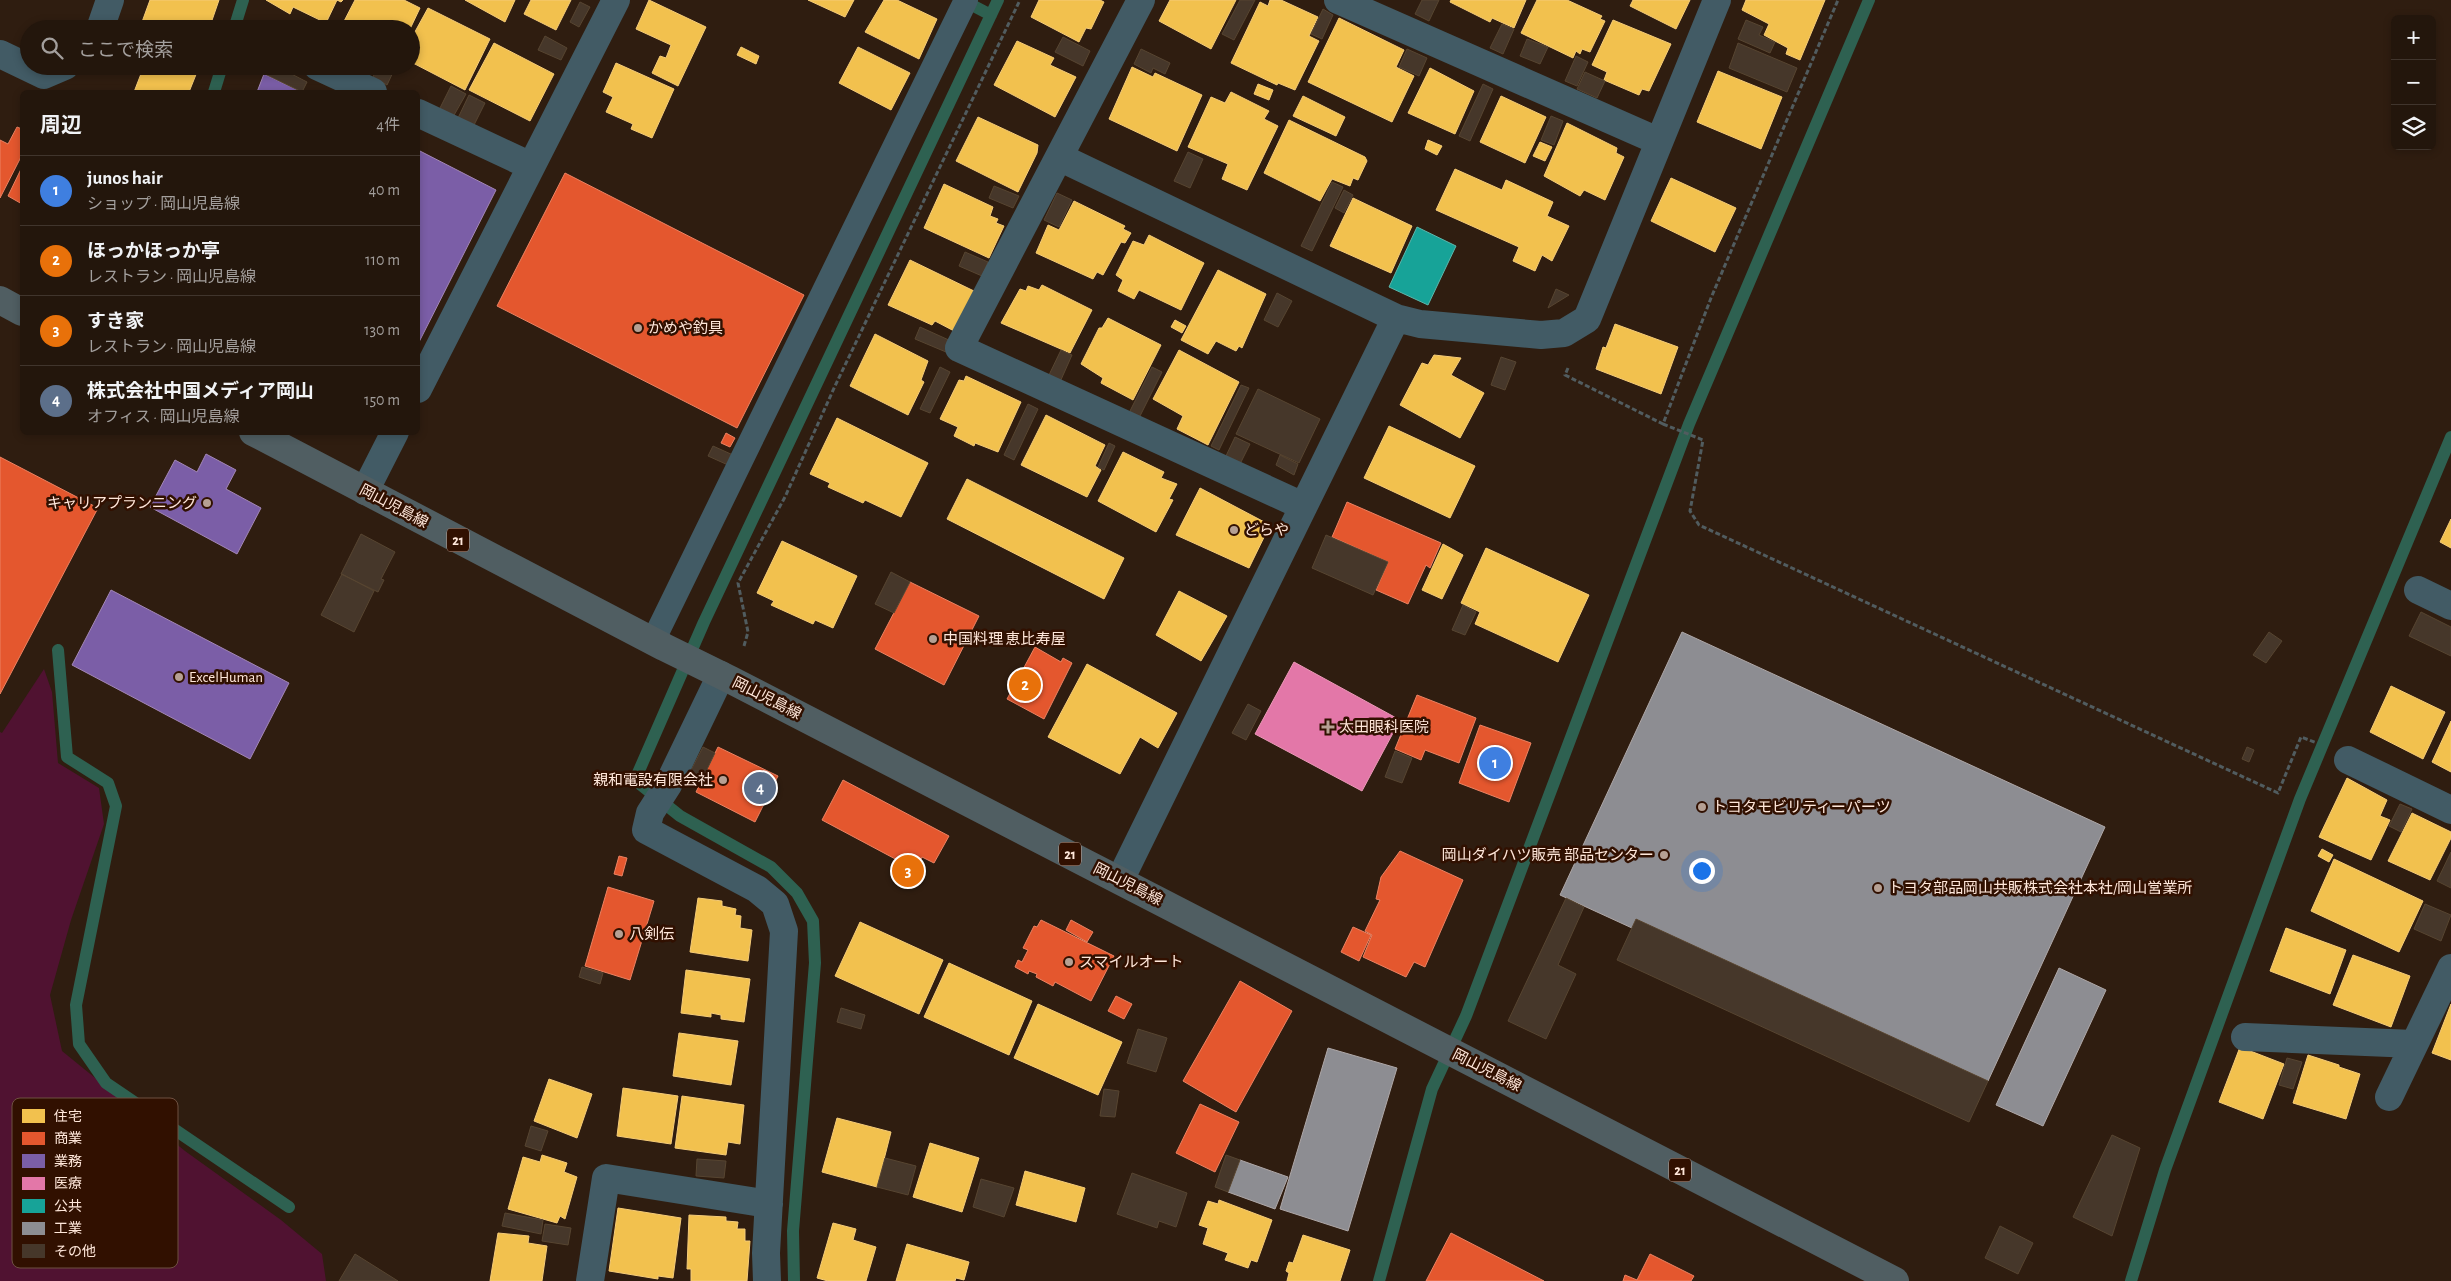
<!DOCTYPE html>
<html lang="ja">
<meta charset="utf-8">
<style>
body{margin:0;font-family:"Alegreya Sans","Noto Sans JP",sans-serif;background:#2f231a;color:#f1f3f6}
.controls{position:absolute;right:15px;top:15px;display:grid;overflow:hidden;border-radius:8px;box-shadow:0 2px 8px #0003}
.controls button{width:45px;height:45px;display:grid;place-items:center;padding:0;border:0;border-bottom:1px solid #40352d;background:#23160c;color:#f1f3f6;font:25px sans-serif}
.you{position:absolute;left:1701px;top:870px;width:18px;height:18px;margin:-12px;border:4px solid #fff;border-radius:50%;background:#1a73e8;box-shadow:0 0 0 8px #1a73e833}
.badge{display:grid;place-items:center;width:32px;height:32px;border-radius:50%;background:#1a73e8;color:#fff;font-size:16px;font-weight:700}
.pin{position:absolute;translate:-50% -50%;border:2px solid #fff;box-shadow:0 1px 5px #0006}
.list{margin:0;padding:0;list-style:none}
h2{display:flex;justify-content:space-between;align-items:center;height:65px;margin:0;padding:0 20px;font-size:21px}
h2 small{font-size:16px;font-weight:400;color:#a39f9d}
.list li{display:grid;grid-template-columns:32px 1fr auto;gap:15px;align-items:center;box-sizing:border-box;height:70px;padding:0 20px;border-top:1px solid #40352d}
.list b{display:block;font-size:19px;white-space:nowrap}
.list p{margin:0;font-size:16px;white-space:nowrap;color:#a39f9d}
.list em{font-size:16px;font-style:normal;color:#a39f9d}
.icon{flex:none;width:28px;height:28px;fill:none;stroke:currentColor;stroke-width:2;stroke-linecap:round;stroke-linejoin:round}
.map{position:relative;flex:none;width:2451px;height:1281px;overflow:hidden}
.search{position:absolute;background:#23160c;box-shadow:0 2px 8px #0003;left:20px;top:20px;width:400px;height:55px;display:flex;align-items:center;gap:12px;box-sizing:border-box;padding:0 18px;border-radius:28px;color:#a39f9d;font-size:19px}
.panel{position:absolute;background:#23160c;box-shadow:0 2px 8px #0003;left:20px;top:90px;width:400px;height:345px;border-radius:8px}
.map>svg:first-child{display:block}
.green{fill:#501231}
.homes{fill:#f2c14e;stroke:#f6cc78}
.shops{fill:#e4572e;stroke:#ec8262}
.offices{fill:#7b5ea7;stroke:#a387b6}
.health{fill:#e377a8;stroke:#eb99b7}
.public{fill:#17a398;stroke:#5db7ac}
.industry{fill:#8d8d92;stroke:#afa8a8}
.lines{fill:none;stroke-linecap:round;stroke-linejoin:round}
.stream{stroke:#2e6151;stroke-width:12}
.building{fill:#46372a;stroke:#574531}
.path{stroke:#515c5f;stroke-width:3;stroke-dasharray:5 2.5;stroke-linecap:butt}
.service{stroke:#425b65;stroke-width:24}
.minor{stroke:#425b65;stroke-width:28}
.primary{stroke:#505e62;stroke-width:28}
.poi-dot{fill:#b6a093;stroke:#311000;stroke-width:2}
.labels{text-anchor:middle;stroke-width:5;stroke-linejoin:round;paint-order:stroke}
.shield{fill:#311000;stroke:#c1a699;stroke-width:1}
.shield-label{font-size:14px;font-weight:bold;fill:#ffe7da}
.poi-label{font-size:15px;fill:#ffe7da;stroke:#311000;text-anchor:start}
.street-label{font-size:15px;fill:#ffe7da;stroke:#311000}
.key{fill:#311000;stroke:#6f5041;stroke-width:1}
.key-label{font-size:14px;fill:#ffe7da}
</style>
<div class="map">
<svg width="2451" height="1281" viewBox="0 0 2451 1281">
<rect width="100%" height="100%" fill="#2f1d10"/>
<path class="green" d="M44 669 52 692 58 763 99 788 104 824 71 920 50 995 62 1051 185 1151 281 1220 322 1254 326 1281H0V732L2 733Z"/>
<path class="homes" d="M150 0H219L209 29H161L142 22Z
M266 0H343L341 2 337 0 326 23 293 7 290 14Z
M355 0H404L420 8 410 29H340Z
M465 0H515L505 22Z
M531 0H571L556 30 524 14Z
M649 0 706 27 678 86 652 73 660 56 666 58 671 45 636 29Z
M808 0H854L845 17Z
M884 0H897L937 19 919 59 865 32Z
M1039 0H1100L1104 2 1091 29 1086 28 1079 42 1031 17Z
M1170 0H1236L1211 49 1159 21Z
M1270 0H1281L1318 17 1309 36 1319 41 1295 90 1278 83 1277 85 1231 63 1260 2 1268 6Z
M1451 0H1526L1514 28 1492 18 1490 22 1450 2Z
M1537 0H1567L1602 16 1600 19 1605 21 1590 52 1582 49 1580 54 1576 51 1573 58 1521 33Z
M1633 0H1690L1676 29 1630 6Z
M1746 0H1825L1800 60 1786 54 1788 48 1764 35 1769 24 1742 10Z
M428 8 490 39 465 90 411 62V39Z
M1339 18 1404 50 1396 67 1414 76 1392 122 1308 82Z
M1613 20 1671 44 1649 91 1642 89 1639 95 1604 80 1607 72 1592 65Z
M1017 41 1054 58 1050 65 1076 77 1055 117 994 85Z
M494 43 554 74 530 121 469 90Z
M741 47 759 56 756 64 737 55Z
M858 47 910 73 891 110 839 83Z
M616 63 674 89 652 138 631 129 633 124 606 112 613 97 603 92Z
M144 66H181L197 72 189 92H134Z
M1132 67 1153 77 1155 73 1202 95 1177 151 1109 119Z
M1430 68 1474 91 1455 134 1408 113Z
M1718 71 1782 97 1761 149 1697 122Z
M1258 84 1273 90 1269 100 1254 94Z
M1231 92 1269 111 1264 119 1278 126 1247 190 1222 179 1228 164 1188 147 1211 97 1225 103Z
M1303 96 1345 117 1336 136 1293 116Z
M1501 96 1546 117 1525 163 1480 142Z
M978 117 1038 145 1037 153 1018 192 956 161Z
M1289 120 1365 157 1367 161 1358 180 1353 178 1350 186 1332 179 1320 201 1264 173Z
M1567 123 1617 148 1616 153 1624 157 1605 200 1584 190 1580 196 1544 176Z
M1428 140 1442 146 1437 155 1425 149Z
M1540 142 1552 147 1545 161 1533 156Z
M1455 169 1502 190 1506 180 1553 202 1547 216 1569 226 1552 261 1542 255 1535 271 1513 261 1519 247 1436 210Z
M1671 178 1736 208 1715 252 1651 221Z
M944 184 993 207 990 216 998 219 996 223 1004 226 989 258 924 228Z
M1353 198 1412 226 1391 273 1330 246Z
M1074 201 1125 226 1123 229 1131 233 1125 243 1121 242 1103 275 1097 272 1093 279 1036 253 1048 225 1059 230Z
M1149 235 1204 263 1181 310 1139 290 1134 299 1118 291 1123 280 1116 275 1133 241 1144 245Z
M910 260 974 291 956 332 935 321 932 325 888 305Z
M1218 270 1266 294 1242 348 1239 346 1236 351 1216 341 1208 354 1181 340Z
M1042 285 1092 310 1070 353 1001 323 1020 289 1026 291 1028 286 1039 290Z
M1108 318 1161 345 1133 400 1101 383 1103 378 1081 364 1099 328H1102Z
M1175 320 1186 326 1182 333 1171 327Z
M1615 324 1678 347 1661 394 1596 369 1603 347 1606 348Z
M875 334 928 361 921 380 924 382 908 415 850 386Z
M1179 350 1239 382 1208 445 1177 429 1183 416 1153 399Z
M1434 355 1461 358 1451 375 1484 393 1460 438 1400 405 1422 363 1428 365Z
M966 376 1021 402 998 452 975 443 974 446 954 436 958 427 940 419 959 380 964 381Z
M1046 415 1105 445 1095 466 1101 470 1087 497 1021 465Z
M837 418 928 463 901 517 865 500 863 503 828 487 830 483 810 474Z
M1389 426 1475 466 1450 518 1364 478Z
M1123 452 1164 472 1161 478 1177 484 1169 499 1173 500 1156 532 1098 501Z
M967 479 1124 558 1104 599 947 519Z
M1200 488 1270 525 1249 568 1176 535Z
M2451 519V548L2440 542Z
M782 541 857 576 833 628 815 620 813 624 771 605 774 601 757 593Z
M1443 544 1463 555 1442 599 1422 590Z
M1486 548 1589 595 1558 662 1475 624 1480 612 1461 603Z
M1179 591 1227 616 1201 661 1156 635Z
M1087 664 1177 713 1158 748 1140 737 1120 774 1048 737Z
M2391 686 2445 712 2423 759 2370 732Z
M2451 721V772L2432 762Z
M2347 778 2387 800 2380 816 2390 820 2371 860 2319 837Z
M2412 813 2451 832V838L2430 880 2388 861Z
M2322 849 2333 855 2329 862 2318 856Z
M2334 859 2423 901 2399 952 2311 911Z
M698 898 722 901V906L736 909 735 915 741 916 740 928 752 930 748 961 690 952Z
M860 922 943 960 919 1014 835 976Z
M2286 928 2346 950 2330 994 2270 971Z
M2353 955 2410 976 2391 1027 2333 1005Z
M949 963 1032 1001 1009 1055 924 1017Z
M686 970 750 979 744 1022 721 1019V1015L711 1013V1017L681 1013Z
M1038 1004 1122 1042 1098 1095 1014 1058Z
M2451 1004V1060L2432 1053Z
M679 1033 738 1041 731 1085 673 1076Z
M2240 1047 2284 1064 2263 1119 2219 1102Z
M2308 1055 2339 1065V1067L2360 1074 2346 1119 2293 1103Z
M549 1079 592 1094 577 1138 534 1121Z
M623 1088 678 1096 671 1144 617 1136Z
M682 1096 744 1105 740 1144 728 1142 726 1155 675 1148Z
M837 1118 891 1132 877 1187 822 1172Z
M930 1143 979 1158 962 1212 913 1197Z
M542 1155 567 1163 564 1172 577 1177 565 1219 560 1216 557 1223 508 1209 523 1157 540 1162Z
M1025 1171 1085 1188 1076 1222 1016 1205Z
M1219 1200 1272 1220 1257 1262 1251 1260 1248 1268 1225 1260 1228 1253 1203 1244 1208 1228 1199 1225 1208 1201 1218 1204Z
M618 1208 681 1218 673 1278 658 1276V1279L609 1271Z
M689 1215 726 1217V1221L738 1222 737 1229H745V1241H750L747 1281H691V1269H687Z
M833 1223 856 1229 853 1240 876 1247 866 1281H828L817 1278Z
M498 1233 529 1236 528 1243 547 1246 542 1281H490Z
M1303 1235 1350 1250 1340 1281H1287L1289 1273 1286 1271 1289 1262 1293 1263Z
M907 1244 969 1262 964 1280 956 1278 955 1281H896Z"/>
<path class="shops" d="M17 127 22 129V155L0 198V140L8 144Z
M22 167V204L8 196Z
M565 173 804 295 737 428 497 306Z
M726 433 735 438 730 447 721 443Z
M0 457 98 508 0 694Z
M1347 502 1441 543 1430 568 1426 565 1408 604 1376 590 1388 562 1332 537Z
M910 582 979 616 944 685 875 649Z
M1035 647 1061 662 1063 658 1072 663 1044 719 1007 699Z
M1417 695 1476 718 1459 763 1425 750 1421 760 1395 749Z
M1480 725 1531 743 1509 802 1459 783Z
M718 747 778 776 755 822 696 792Z
M843 780 949 836 934 863 922 857 916 870 822 820Z
M1400 851 1463 880 1425 967 1414 962 1406 977 1363 957 1372 935 1365 931 1380 900 1376 899 1381 877Z
M619 856 627 858 622 876 614 874Z
M608 887 654 901 630 980 585 966Z
M1041 920 1114 956 1091 1001 1055 982 1053 986 1036 977 1037 974 1029 971 1028 974 1015 967 1018 960 1022 962 1028 950 1023 948 1034 926 1037 927Z
M1071 920 1093 932 1087 942 1066 930Z
M1353 927 1371 935 1359 961 1341 952Z
M1240 981 1292 1011 1236 1112 1183 1081Z
M1116 996 1132 1004 1124 1019 1108 1011Z
M1200 1104 1239 1122 1215 1172 1176 1153Z
M1451 1233 1544 1281H1426Z
M1650 1254 1694 1276 1691 1281H1623L1625 1275 1637 1280Z"/>
<path class="offices" d="M264 74 302 92H257Z
M418 150 496 190 418 344Z
M206 454 236 470 226 489 261 508 237 554 150 507 175 460 197 472Z
M111 590 289 683 250 759 72 665Z"/>
<path class="health" d="M1294 662 1400 720 1362 791 1255 734Z"/>
<path class="public" d="M1417 227 1456 246 1428 305 1389 287Z"/>
<path class="industry" d="M1682 632 2105 827 1988 1081 1636 919 1632 928 1560 895Z
M2059 968 2106 990 2043 1126 1996 1105Z
M1328 1048 1397 1068 1348 1231 1280 1209Z
M1240 1160 1288 1177 1275 1209 1228 1192Z"/>
<g class="lines">
<path class="stream" d="M962 0 991 15
M234 29 243 0
M214 92 222 66
M58 650 67 757 108 783 116 806 76 1005 79 1044 106 1083 289 1207
M794 1281 793 1231 815 963 813 921 797 893 771 867 680 816 640 784 638 773 704 622 998 0
M1379 1281 1432 1089 1466 1016 1689 424 1869 0
M2131 1281 2165 1170 2300 799 2451 437"/>
</g>
<path class="building" d="M1240 0H1255L1234 40 1222 34Z
M1422 0H1439L1429 21 1415 14Z
M580 2 590 7 579 27 570 22Z
M1323 9 1333 15 1322 39 1311 34Z
M1746 20 1763 27 1759 35 1775 42 1770 53 1738 39Z
M130 21 154 29H127Z
M1502 24 1514 29 1503 54 1490 48Z
M545 36 567 48 561 60 538 50Z
M1063 37 1090 51 1083 66 1055 52Z
M1527 39 1548 47 1540 64 1520 56Z
M1738 43 1797 68 1787 92 1729 68Z
M1141 49 1170 63 1165 74 1153 68 1151 73 1134 64Z
M1407 49 1427 58 1419 76 1399 67Z
M1576 56 1588 62 1577 86 1565 81Z
M267 66H276L307 82 302 92 263 73Z
M378 66H396L387 85 373 77Z
M1585 72 1605 81 1597 98 1577 89Z
M1483 84 1493 89 1470 141 1459 136Z
M451 86 466 94 453 117 439 110Z
M469 95 485 103 473 127 458 118Z
M1551 116 1563 121 1554 145 1541 140Z
M1188 152 1203 159 1190 188 1174 181Z
M1332 182 1343 187 1312 251 1301 246Z
M994 186 1019 196 1013 208 989 198Z
M1344 190 1353 195 1344 213 1335 208Z
M1057 193 1072 200 1059 227 1044 220Z
M965 252 988 262 982 276 959 266Z
M1556 289 1569 295 1548 308Z
M1277 293 1292 301 1278 327 1264 320Z
M920 327 951 341 946 352 915 339Z
M1061 350 1072 355 1060 382 1048 377Z
M1501 357 1516 362 1505 390 1491 385Z
M940 367 950 372 930 413 920 409Z
M1152 367 1162 372 1139 418 1129 413Z
M1241 385 1249 388 1219 450 1211 446Z
M1258 389 1320 419 1299 463 1236 434Z
M1028 404 1038 409 1014 460 1004 455Z
M1235 437 1250 444 1240 464 1225 458Z
M1109 443 1115 446 1104 470 1098 467Z
M713 446 733 455 728 465 708 456Z
M1280 455 1298 464 1294 475 1276 465Z
M361 534 395 552 381 579 384 580 378 592 341 574Z
M1326 535 1388 562 1373 595 1312 568Z
M891 572 910 582 894 613 875 604Z
M342 574 374 591 354 632 321 615Z
M1463 605 1476 612 1465 635 1452 630Z
M2421 612 2451 627V656L2409 636Z
M2269 632 2282 641 2266 663 2253 655Z
M1248 704 1261 711 1246 740 1232 733Z
M703 747 715 753 700 784 687 778Z
M2247 747 2254 750 2249 762 2242 759Z
M1395 751 1412 758 1402 783 1385 777Z
M2400 804 2412 809 2401 832 2389 826Z
M2451 852V888L2437 881Z
M1566 898 1584 907 1558 965 1576 974 1546 1039 1508 1021Z
M2425 904 2451 915 2441 941 2414 929Z
M1636 919 1988 1081 1969 1122 1617 960Z
M582 967 603 973 600 984 579 977Z
M841 1008 865 1015 861 1029 837 1022Z
M1138 1029 1167 1038 1156 1072 1127 1063Z
M2287 1058 2302 1062 2293 1089 2279 1085Z
M1104 1089 1119 1091 1115 1117 1100 1116Z
M531 1126 548 1131 541 1151 525 1146Z
M2112 1135 2140 1148 2112 1236 2073 1217Z
M1226 1155 1240 1160 1228 1192 1215 1187Z
M885 1158 916 1166 908 1195 877 1187Z
M697 1159 726 1161 724 1178 696 1176Z
M1132 1173 1187 1193 1176 1227 1159 1221 1157 1228 1117 1214Z
M981 1179 1014 1188 1004 1217 973 1207Z
M505 1213 543 1220 541 1234 502 1226Z
M545 1224 571 1228 568 1245 542 1241Z
M2000 1226 2033 1243 2018 1274 1985 1258Z
M355 1254 398 1281H339Z"/>
<g class="lines">
<path class="path" d="M1568 368 1565 375 1663 424 1711 298 1838 0
M1663 424 1703 440 1690 511 1699 525 2278 793 2301 737 2317 743
M744 646 748 632 738 583 785 497 835 386 1020 0"/>
<path class="service" d="M653 641 966 0"/>
<path class="minor" d="M1141 0 959 348 1303 506
M1338 0 1658 141
M100 29 110 0
M0 54 44 75 65 66
M317 66 373 92
M418 113 531 166
M1059 157 1396 318 1420 324 1541 335 1564 333 1587 319 1717 0
M418 389 616 0
M365 491 395 432
M2418 590 2451 606
M721 675 668 785 650 813 646 830 757 889 775 904 784 931 766 1253 767 1281
M2348 760 2451 810
M1120 880 1396 318
M2245 1037 2414 1044
M2389 1097 2451 968
M590 1281 606 1178 769 1204"/>
<path class="primary" d="M0 300 22 312
M253 432 664 647 731 680 1895 1281"/>
</g>
<g class="poi-dot">
<circle cx="638" cy="328" r="5"/>
<circle cx="207" cy="503" r="5"/>
<circle cx="1234" cy="530" r="5"/>
<circle cx="933" cy="639" r="5"/>
<circle cx="179" cy="677" r="5"/>
<path d="M1325.5 719.5h5v5h5v5h-5v5h-5v-5h-5v-5h5z"/>
<circle cx="723" cy="780" r="5"/>
<circle cx="1702" cy="807" r="5"/>
<circle cx="1664" cy="855" r="5"/>
<circle cx="1878" cy="888" r="5"/>
<circle cx="619" cy="934" r="5"/>
<circle cx="1069" cy="962" r="5"/>
</g>
<g class="labels">
<g class="shield">
<rect x="447" y="528.5" width="22" height="23" rx="4"/>
<rect x="1059" y="842.5" width="22" height="23" rx="4"/>
<rect x="1669" y="1158.5" width="22" height="23" rx="4"/>
</g>
<g class="shield-label">
<text x="458" y="545">21</text>
<text x="1070" y="859">21</text>
<text x="1680" y="1175">21</text>
</g>
<g class="poi-label">
<text x="648" y="333">かめや釣具</text>
<text x="197" y="508" text-anchor="end">キャリアプランニング</text>
<text x="1244" y="535">どらや</text>
<text x="943" y="644">中国料理 恵比寿屋</text>
<text x="189" y="682">ExcelHuman</text>
<text x="1339" y="732">太田眼科医院</text>
<text x="713" y="785" text-anchor="end">親和電設有限会社</text>
<text x="1712" y="812">トヨタモビリティーパーツ</text>
<text x="1654" y="860" text-anchor="end">岡山ダイハツ販売 部品センター</text>
<text x="1888" y="893">トヨタ部品岡山共販株式会社本社/岡山営業所</text>
<text x="629" y="939">八剣伝</text>
<text x="1079" y="967">スマイルオート</text>
</g>
<g class="street-label">
<text transform="translate(394 506) rotate(28)" y="5">岡山児島線</text>
<text transform="translate(767 698) rotate(27)" y="5">岡山児島線</text>
<text transform="translate(1128 884) rotate(27)" y="5">岡山児島線</text>
<text transform="translate(1487 1070) rotate(27)" y="5">岡山児島線</text>
</g>
</g>
<rect x="12" y="1098" width="166" height="170" rx="8" class="key"/>
<rect x="22" y="1109" width="23" height="14" fill="#f2c14e"/>
<rect x="22" y="1132" width="23" height="13" fill="#e4572e"/>
<rect x="22" y="1154" width="23" height="14" fill="#7b5ea7"/>
<rect x="22" y="1177" width="23" height="13" fill="#e377a8"/>
<rect x="22" y="1199" width="23" height="14" fill="#17a398"/>
<rect x="22" y="1222" width="23" height="13" fill="#8d8d92"/>
<rect x="22" y="1244" width="23" height="14" fill="#46372a"/>
<g class="key-label">
<text x="54" y="1121">住宅</text>
<text x="54" y="1143">商業</text>
<text x="54" y="1166">業務</text>
<text x="54" y="1188">医療</text>
<text x="54" y="1211">公共</text>
<text x="54" y="1233">工業</text>
<text x="54" y="1256">その他</text>
</g>
</svg>
<div class="controls">
<button>+</button>
<button>−</button>
<button><svg class="icon" aria-label="layers" viewBox="0 0 24 24"><path d="M12 4l9 5-9 5-9-5zM3 14l9 5 9-5"/></svg></button>
</div>
<div class="you"></div>
<div class="pin badge" style="left:1495px;top:763px;background:#3f7fe0">1</div>
<div class="pin badge" style="left:1025px;top:685px;background:#e8710a">2</div>
<div class="pin badge" style="left:908px;top:871px;background:#e8710a">3</div>
<div class="pin badge" style="left:760px;top:788px;background:#5c6f8a">4</div>
<div class="search"><svg class="icon" aria-label="search" viewBox="0 0 24 24"><circle cx="10" cy="10" r="6"/><path d="M15 15l6 6"/></svg>ここで検索</div>
<section class="panel">
<h2>周辺<small>4件</small></h2>
<ul class="list">
<li><span class="badge" style="background:#3f7fe0">1</span><div><b>junos hair</b><p>ショップ · 岡山児島線</p></div><em>40 m</em></li>
<li><span class="badge" style="background:#e8710a">2</span><div><b>ほっかほっか亭</b><p>レストラン · 岡山児島線</p></div><em>110 m</em></li>
<li><span class="badge" style="background:#e8710a">3</span><div><b>すき家</b><p>レストラン · 岡山児島線</p></div><em>130 m</em></li>
<li><span class="badge" style="background:#5c6f8a">4</span><div><b>株式会社中国メディア岡山</b><p>オフィス · 岡山児島線</p></div><em>150 m</em></li>
</ul>
</section>
</div>
